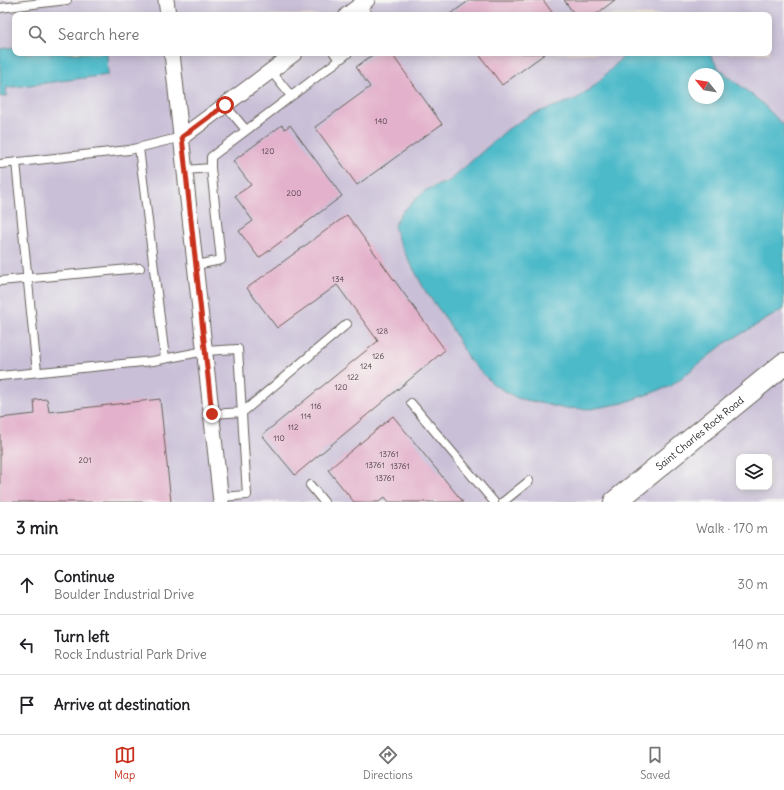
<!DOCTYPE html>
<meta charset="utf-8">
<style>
body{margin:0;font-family:Delius,sans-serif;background:#f2f2f2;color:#202124}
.controls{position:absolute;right:12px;bottom:12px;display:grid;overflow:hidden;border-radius:8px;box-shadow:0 2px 10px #0003}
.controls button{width:36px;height:36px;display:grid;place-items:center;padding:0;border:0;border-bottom:1px solid #e0e0e0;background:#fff;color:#202124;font:20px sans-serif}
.compass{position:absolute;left:688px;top:68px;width:36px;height:36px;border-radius:50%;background:#fff;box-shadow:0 2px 10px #0003;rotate:300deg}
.stop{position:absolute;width:12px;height:12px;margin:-9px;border:3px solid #c8321e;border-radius:50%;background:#fff}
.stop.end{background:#c8321e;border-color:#fff;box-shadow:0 1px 4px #0008}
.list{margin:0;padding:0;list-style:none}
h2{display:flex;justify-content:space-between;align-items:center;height:52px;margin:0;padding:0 16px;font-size:17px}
h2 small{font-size:13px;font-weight:400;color:#757577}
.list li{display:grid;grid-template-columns:26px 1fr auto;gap:12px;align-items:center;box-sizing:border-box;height:60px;padding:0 16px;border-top:1px solid #e0e0e0}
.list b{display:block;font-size:15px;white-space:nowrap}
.list p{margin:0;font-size:13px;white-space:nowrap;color:#757577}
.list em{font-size:13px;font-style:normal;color:#757577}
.icon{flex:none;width:22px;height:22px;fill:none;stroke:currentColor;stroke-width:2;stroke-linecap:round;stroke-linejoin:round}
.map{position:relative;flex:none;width:784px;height:502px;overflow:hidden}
.search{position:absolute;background:#fff;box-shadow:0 2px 10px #0003;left:12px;right:12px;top:12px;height:44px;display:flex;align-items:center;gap:10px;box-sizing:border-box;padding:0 14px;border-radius:8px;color:#757577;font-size:15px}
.sheet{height:232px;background:#fff}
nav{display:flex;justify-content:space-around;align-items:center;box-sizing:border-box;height:56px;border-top:1px solid #e0e0e0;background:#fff;font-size:11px;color:#757577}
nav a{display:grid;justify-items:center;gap:2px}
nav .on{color:#c8321e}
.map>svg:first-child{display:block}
.industrial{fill:#c9bfd7;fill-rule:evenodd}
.water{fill:#4ebac9;stroke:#356b72;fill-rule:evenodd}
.building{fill:#e3b1cb}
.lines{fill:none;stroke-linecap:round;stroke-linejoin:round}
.service-casing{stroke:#68625c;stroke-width:10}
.minor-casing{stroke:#68625c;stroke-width:17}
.primary-casing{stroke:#68625c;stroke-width:24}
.service{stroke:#fff;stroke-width:8}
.minor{stroke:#fff;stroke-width:15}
.primary{stroke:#fff;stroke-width:22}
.route{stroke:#c8321e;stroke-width:5}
.labels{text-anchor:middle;stroke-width:3;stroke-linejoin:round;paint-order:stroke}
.number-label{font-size:8px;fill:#4e4148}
.street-label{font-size:10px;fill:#1c1c1c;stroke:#f6f6f2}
</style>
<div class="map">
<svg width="784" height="502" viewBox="0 0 784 502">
<rect width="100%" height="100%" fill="#f6f6f2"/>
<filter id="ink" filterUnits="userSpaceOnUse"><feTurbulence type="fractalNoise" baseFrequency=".025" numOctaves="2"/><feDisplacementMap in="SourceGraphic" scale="8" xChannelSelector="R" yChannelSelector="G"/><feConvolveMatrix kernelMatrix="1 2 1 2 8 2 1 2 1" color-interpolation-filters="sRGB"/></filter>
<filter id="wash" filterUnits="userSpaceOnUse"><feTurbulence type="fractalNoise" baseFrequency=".012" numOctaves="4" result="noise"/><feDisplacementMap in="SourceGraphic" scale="16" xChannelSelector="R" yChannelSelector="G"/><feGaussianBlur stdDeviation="0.9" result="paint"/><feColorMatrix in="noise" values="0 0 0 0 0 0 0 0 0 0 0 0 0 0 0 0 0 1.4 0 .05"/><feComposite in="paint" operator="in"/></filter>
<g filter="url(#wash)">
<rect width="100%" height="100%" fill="#f5e5d2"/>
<path class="industrial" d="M0 0H784V502H0ZM15 15H769V53H15ZM694 74H718V98H694ZM739 457H769V487H739Z"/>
<path class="water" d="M15 47V53H107L108 75 6 88 7 96 0 97V49Z
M627 53H709L719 69 761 102 784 126V309L724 344 671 386 623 403 591 409 562 408 517 398 494 385 469 360 447 320 426 292 399 242 394 226 401 213 426 190 449 181 508 129 530 115 576 99 594 86ZM694 74H718V98H694Z"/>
<g id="blocks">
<path class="building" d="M470 0H543L554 15H449Z
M564 0H615L595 15H575Z
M375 53H391L442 124 357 185 315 127 370 87 356 67Z
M478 53H546L502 85Z
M282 125 285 129 290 125 342 196 259 258 239 231 253 221 235 196 251 185 233 161Z
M347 215 445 350 295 475 262 435 378 341 337 285 277 328 247 288Z
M47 399 49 412 160 399 171 502H0V418L35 414 34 400Z
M393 416 463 502H389L385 497 379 502H354L328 470Z"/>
</g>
</g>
<g filter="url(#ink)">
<use href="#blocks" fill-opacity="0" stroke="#68625c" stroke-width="1"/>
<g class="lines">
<g class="service-casing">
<path id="service" d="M361 5 368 15
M0 8 67 0
M339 60 348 53
M271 71 291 96
M225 105 246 130
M139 148 165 358
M16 162 37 372
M0 164 129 150 182 137
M211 168V157L339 60 334 53
M185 170 211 168 221 260 196 265
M0 281 140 268
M0 376 153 361 205 351 238 349 247 495 221 497
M411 403 494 502
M212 414 243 412 347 324
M310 485 324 502
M503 502 529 481"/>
</g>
<g class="minor-casing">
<path id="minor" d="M166 0 168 15
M347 15 367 0
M172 53 221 502
M182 137 295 53"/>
</g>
<g class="primary-casing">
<g id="primary">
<path id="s1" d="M615 502 784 364"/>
</g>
</g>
<use href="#service" class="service"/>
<use href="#minor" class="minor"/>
<use href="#primary" class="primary"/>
</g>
</g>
<g class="lines" filter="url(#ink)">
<path class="route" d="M212 414 182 137 225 105"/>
</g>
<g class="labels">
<g class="number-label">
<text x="381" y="124">140</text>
<text x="268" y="154">120</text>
<text x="294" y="196">200</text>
<text x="338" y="282">134</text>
<text x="382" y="334">128</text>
<text x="378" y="359">126</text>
<text x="366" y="369">124</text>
<text x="353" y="380">122</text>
<text x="341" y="390">120</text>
<text x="316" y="409">116</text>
<text x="306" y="419">114</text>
<text x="293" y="430">112</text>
<text x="279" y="441">110</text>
<text x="389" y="457">13761</text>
<text x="85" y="463">201</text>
<text x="375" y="468">13761</text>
<text x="400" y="469">13761</text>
<text x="385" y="481">13761</text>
</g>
<g class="street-label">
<text dy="4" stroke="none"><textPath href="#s1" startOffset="109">Saint Charles Rock Road</textPath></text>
</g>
</g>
</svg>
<div class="controls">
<button><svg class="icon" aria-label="layers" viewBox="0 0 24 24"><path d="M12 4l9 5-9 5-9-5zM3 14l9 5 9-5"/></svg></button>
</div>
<svg class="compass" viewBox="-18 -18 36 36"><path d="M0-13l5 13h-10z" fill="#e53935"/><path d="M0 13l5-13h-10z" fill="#757577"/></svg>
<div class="stop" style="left:225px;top:105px"></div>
<div class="stop end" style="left:212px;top:414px"></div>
<div class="search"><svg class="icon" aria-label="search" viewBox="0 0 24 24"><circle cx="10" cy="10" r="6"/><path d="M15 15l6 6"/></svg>Search here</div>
</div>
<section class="sheet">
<h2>3 min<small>Walk · 170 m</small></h2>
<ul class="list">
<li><svg class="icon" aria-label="ahead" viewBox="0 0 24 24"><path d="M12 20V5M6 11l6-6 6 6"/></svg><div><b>Continue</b><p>Boulder Industrial Drive</p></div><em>30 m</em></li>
<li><svg class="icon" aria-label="left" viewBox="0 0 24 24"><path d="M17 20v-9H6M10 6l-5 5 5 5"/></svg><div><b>Turn left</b><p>Rock Industrial Park Drive</p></div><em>140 m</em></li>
<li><svg class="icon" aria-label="arrive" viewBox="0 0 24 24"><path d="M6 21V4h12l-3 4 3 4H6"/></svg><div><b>Arrive at destination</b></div></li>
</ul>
</section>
<nav>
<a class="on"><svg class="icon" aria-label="map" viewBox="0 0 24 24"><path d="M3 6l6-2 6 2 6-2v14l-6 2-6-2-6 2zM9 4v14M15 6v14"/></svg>Map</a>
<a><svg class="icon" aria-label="directions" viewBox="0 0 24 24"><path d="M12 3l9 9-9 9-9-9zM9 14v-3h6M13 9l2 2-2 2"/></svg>Directions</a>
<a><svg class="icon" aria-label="saved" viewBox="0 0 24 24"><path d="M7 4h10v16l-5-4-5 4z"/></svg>Saved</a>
</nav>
